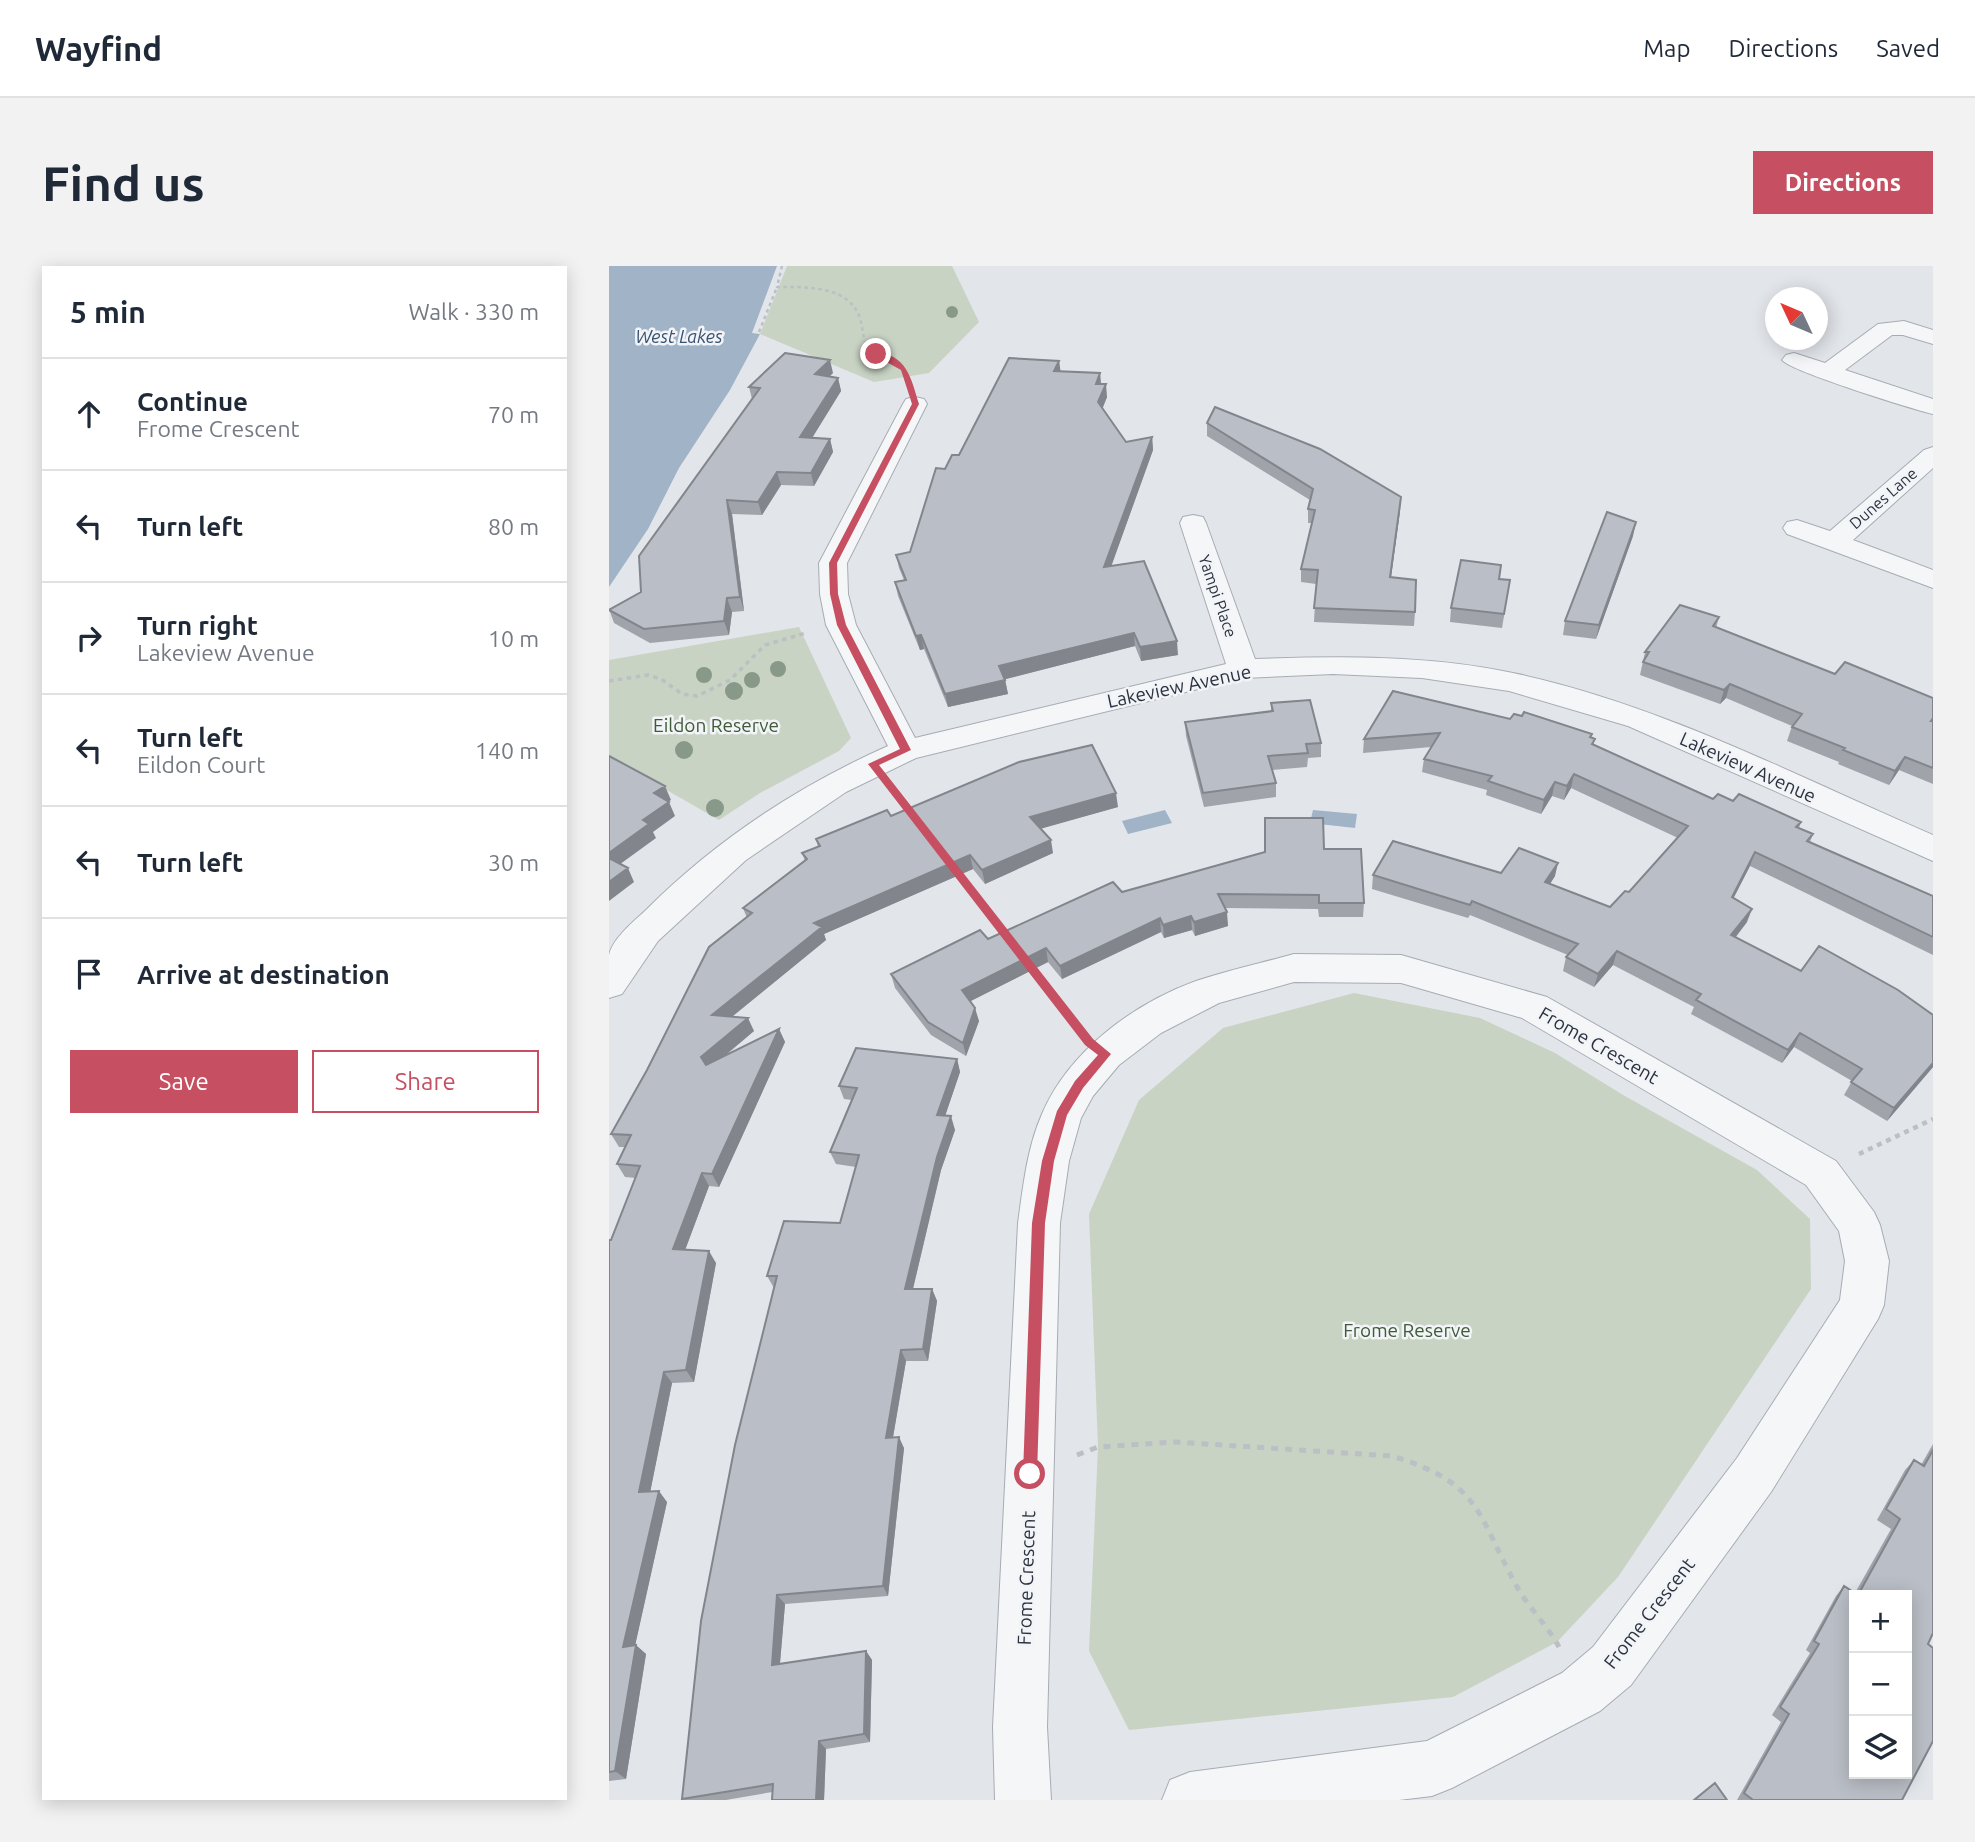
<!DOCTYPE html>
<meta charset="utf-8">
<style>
body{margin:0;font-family:Ubuntu,sans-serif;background:#f2f2f3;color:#1f2937}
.controls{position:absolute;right:21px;bottom:21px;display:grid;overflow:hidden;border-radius:0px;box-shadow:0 4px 18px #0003}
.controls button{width:63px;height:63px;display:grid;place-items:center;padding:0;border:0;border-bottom:2px solid #e0e1e3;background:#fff;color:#1f2937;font:35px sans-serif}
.compass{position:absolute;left:1156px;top:21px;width:63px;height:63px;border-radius:50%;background:#fff;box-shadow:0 4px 18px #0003;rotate:314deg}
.stop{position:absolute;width:21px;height:21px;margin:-16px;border:5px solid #c65062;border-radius:50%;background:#fff}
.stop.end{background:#c65062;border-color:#fff;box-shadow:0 2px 7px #0008}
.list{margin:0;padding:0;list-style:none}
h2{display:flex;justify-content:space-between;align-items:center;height:91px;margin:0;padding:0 28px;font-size:30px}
h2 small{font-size:23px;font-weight:400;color:#747a83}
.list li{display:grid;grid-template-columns:46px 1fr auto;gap:21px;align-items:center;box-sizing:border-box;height:112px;padding:0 28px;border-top:2px solid #e0e1e3}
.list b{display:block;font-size:26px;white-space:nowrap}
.list p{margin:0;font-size:23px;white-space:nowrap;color:#747a83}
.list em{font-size:23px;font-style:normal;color:#747a83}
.actions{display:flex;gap:14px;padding:21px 28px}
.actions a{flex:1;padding:16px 0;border:2px solid #c65062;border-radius:0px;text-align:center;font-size:24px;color:#c65062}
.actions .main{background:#c65062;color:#fff}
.icon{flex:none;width:38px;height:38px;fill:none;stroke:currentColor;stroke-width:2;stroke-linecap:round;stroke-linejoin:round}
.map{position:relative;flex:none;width:1324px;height:1534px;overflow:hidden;border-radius:0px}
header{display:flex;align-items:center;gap:42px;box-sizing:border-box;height:98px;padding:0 35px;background:#fff;border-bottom:2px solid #e0e1e3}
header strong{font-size:33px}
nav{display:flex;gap:38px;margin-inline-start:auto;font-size:24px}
.intro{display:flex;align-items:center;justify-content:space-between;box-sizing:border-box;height:168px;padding:0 42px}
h1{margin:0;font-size:49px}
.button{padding:18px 32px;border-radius:0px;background:#c65062;color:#fff;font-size:24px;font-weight:700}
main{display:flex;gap:42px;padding:0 42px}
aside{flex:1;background:#fff;border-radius:0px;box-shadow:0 4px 18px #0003}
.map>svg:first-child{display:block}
.green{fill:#c8d3c4}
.water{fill:#a0b3c7}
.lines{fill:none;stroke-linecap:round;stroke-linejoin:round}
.minor-casing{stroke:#a7acb4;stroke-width:2}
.path-far3{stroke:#bcbfc4;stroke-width:2.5;stroke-dasharray:3.5 3.5;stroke-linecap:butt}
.path-far2{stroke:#bcbfc4;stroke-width:3.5;stroke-dasharray:4.5 4.5;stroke-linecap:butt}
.path-far1{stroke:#bcbfc4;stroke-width:4.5;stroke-dasharray:5 5;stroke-linecap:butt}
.path{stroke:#bcbfc4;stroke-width:5;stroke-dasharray:7 7;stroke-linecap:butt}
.minor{fill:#f5f6f8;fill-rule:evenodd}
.tree{fill:#899989}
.wall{fill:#a0a3aa}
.shaded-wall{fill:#82858b}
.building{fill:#babec6;stroke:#82858b;stroke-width:2;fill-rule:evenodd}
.route{fill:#c65062}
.labels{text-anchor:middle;stroke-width:5;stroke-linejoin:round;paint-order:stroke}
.far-street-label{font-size:16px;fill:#2b3340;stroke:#f2f4f7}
.far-water-label{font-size:18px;font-style:italic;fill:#385272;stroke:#f2f4f7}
.street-label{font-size:19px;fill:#2b3340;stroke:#f2f4f7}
.park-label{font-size:19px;fill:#405b39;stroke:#f2f4f7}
</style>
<header>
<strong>Wayfind</strong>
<nav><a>Map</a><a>Directions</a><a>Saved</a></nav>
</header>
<div class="intro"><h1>Find us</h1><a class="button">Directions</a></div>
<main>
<aside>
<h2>5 min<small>Walk · 330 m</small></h2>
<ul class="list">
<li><svg class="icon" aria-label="ahead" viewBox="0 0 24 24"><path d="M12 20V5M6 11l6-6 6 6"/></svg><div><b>Continue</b><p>Frome Crescent</p></div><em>70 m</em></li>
<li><svg class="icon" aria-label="left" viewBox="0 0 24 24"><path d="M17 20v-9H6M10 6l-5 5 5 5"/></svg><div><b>Turn left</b></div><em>80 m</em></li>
<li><svg class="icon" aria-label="right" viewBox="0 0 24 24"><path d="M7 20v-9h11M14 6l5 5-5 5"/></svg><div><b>Turn right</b><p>Lakeview Avenue</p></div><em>10 m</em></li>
<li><svg class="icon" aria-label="left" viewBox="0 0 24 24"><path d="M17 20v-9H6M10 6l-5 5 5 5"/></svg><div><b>Turn left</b><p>Eildon Court</p></div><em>140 m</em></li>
<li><svg class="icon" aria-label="left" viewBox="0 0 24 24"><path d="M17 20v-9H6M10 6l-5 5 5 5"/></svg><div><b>Turn left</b></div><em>30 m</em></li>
<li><svg class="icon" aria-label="arrive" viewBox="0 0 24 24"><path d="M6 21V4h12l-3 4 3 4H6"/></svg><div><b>Arrive at destination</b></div></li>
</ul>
<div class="actions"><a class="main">Save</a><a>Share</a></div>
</aside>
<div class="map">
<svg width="1324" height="1534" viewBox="0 0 1324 1534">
<rect width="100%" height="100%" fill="#e2e5ea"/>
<path class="green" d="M178 0H343L370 56 320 107 265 116 151 68Z
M190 361 242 472 230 485 151 527 110 554 0 491V394Z
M745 727 871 752 946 787 1014 829 1148 904 1201 953 1202 1023 1009 1311 948 1376 844 1431 520 1464 480 1385 489 1181 480 948 530 834 614 762Z"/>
<path class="water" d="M0 0H168L143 67 151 68 121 124 70 202 39 263 0 321Z
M556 544 563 557 519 568 513 555Z
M704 544 748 548 746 562 701 557Z"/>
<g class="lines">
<g class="minor-casing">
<path id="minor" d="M1295 55 1324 64V78L1294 69H1283L1236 104 1324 133V148C1303 143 1181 105 1173 94L1177 89 1185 87 1216 97 1269 58Z
M306 131 315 133 318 138 238 297 239 328 247 359 306 472 617 398 571 257 574 251 584 249 594 251 597 257 646 393C732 390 819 389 904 407 1051 438 1187 510 1324 569V595L1019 460 900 425 813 412 724 408 634 412 307 492 237 526 137 594 49 675 13 728 0 732C0 719 0 702 0 689 4 672 25 655 37 644 107 574 189 520 279 480L217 359 211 328 210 297 294 138 297 133Z
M1324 181V202L1244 274 1324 304V322L1178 268 1174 262 1178 256 1188 254 1221 265 1315 184Z
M685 688 792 689 938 731 1227 895 1265 946 1271 959 1280 995 1275 1039 1269 1053 1162 1226 1022 1419 991 1445 843 1522 823 1530 790 1534H553L561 1514 581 1506 818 1475 953 1407 984 1381 1128 1192 1231 1034 1236 995 1230 965 1197 919 913 752 792 717 685 716 610 737 552 767 510 799 484 830 472 852 460 895 451 957 438 1461 442 1534H386L384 1461 409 957C414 921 418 882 433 848 460 785 524 738 587 715 619 704 653 697 685 688Z"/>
</g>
<path class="path-far3" d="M173 0 168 21C196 21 240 19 251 52 254 63 254 73 259 84L287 97 298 110
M150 66 168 21"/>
<path class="path-far2" d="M0 415 39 409 52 413 73 428 88 430 121 414 156 379 197 367
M287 527 301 545"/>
<path class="path-far1" d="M347 604 397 669
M422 701 470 763
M1250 888 1324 853"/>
<path class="path" d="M468 1189 489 1181 566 1176 783 1190C872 1217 867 1246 907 1319 919 1341 938 1359 950 1381"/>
<use href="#minor" class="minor"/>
</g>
<g class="tree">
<circle cx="343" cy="46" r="6"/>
<circle cx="169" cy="403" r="8"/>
<circle cx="95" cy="409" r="8"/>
<circle cx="143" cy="414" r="8"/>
<circle cx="125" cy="425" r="9"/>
<circle cx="75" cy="484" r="9"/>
<circle cx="106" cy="542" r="9"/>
</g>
<path class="wall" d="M450 95 451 105 491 107 492 118 498 131 493 142 517 176 543 171 544 184 502 300 569 389 532 395 526 380 396 413 399 428 339 441 315 383 311 384 289 330 286 316 295 314 290 302 287 289 301 286 336 203Z
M224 107 220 111 229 112 232 125 203 172 221 173 224 186 205 220 172 219 153 249 123 248 135 345 123 346 120 369 41 377 5 357 0 343 32 326 143 133 140 121Z
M598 157 791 245 782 312 806 346 805 360 705 356 707 318 692 316V303L703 257H699V243L701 234 598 170Z
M1024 270 987 373 954 369 956 355Z
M890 313 901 314 893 362 841 356 842 342Z
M1110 351 1107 362 1226 408 1324 432V518L1290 504 1280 519 1229 498 1230 496 1178 475 1183 460 1117 432 1111 438 1031 409 1036 386Z
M662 437 712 477V491L699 492 698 501 663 504 667 517V531L595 541 577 470 576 456 662 445Z
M901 453 982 471 985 479 1104 533 1124 535 1192 556 1190 562 1204 568 1201 576 1324 630V689L1141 600 1124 632 1138 656 1127 671 1324 801 1278 855 1235 829 1243 815 1185 781 1173 797 1082 748 1085 741 1004 699 985 721 954 705 957 691 959 689 861 649 859 652 763 623 764 609 892 607 946 610 941 618 1001 641 1020 626 1069 572 962 522 955 534 943 530 932 548 877 529 878 524 813 506 815 493 822 481 754 487 755 473Z
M509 541 432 562 444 587 376 618 364 603 215 668 217 674 124 750 145 765 116 790 170 763 176 776 110 921 100 920 76 984 107 997 85 1116 63 1117 41 1226 58 1236 26 1379 37 1388 17 1513 0 1515V974H2L27 912 16 911 8 898 16 881H10L2 868 138 652 134 642 196 595 193 587 209 581 207 573 282 550Z
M715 583 755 637 754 651H710L709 643 616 642 619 660 586 670 583 664 555 672 552 666 453 713 439 696 361 735 370 755 357 790 322 769 286 722 282 708 513 626Z
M348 793 351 806 336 850 346 864 332 904 304 1023H323L328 1035 319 1095H297L284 1171 295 1182 279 1330 176 1338 171 1398 257 1385 263 1394 261 1476 217 1483 215 1534H163V1526L117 1534H75L73 1533 165 1022 158 1010 231 957 247 901 227 898 221 886 243 834 235 833 230 820Z
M1324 1178V1367L1319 1378 1293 1534H1128L1172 1456 1163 1449 1201 1387 1197 1384 1227 1330 1235 1320 1246 1327 1282 1263 1268 1254 1296 1204 1305 1194 1312 1199Z"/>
<path class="shaded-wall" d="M221 94 224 107 209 121 206 108Z
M450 95 452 108 445 105Z
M491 107 492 120 487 118Z
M229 112 232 125 195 185 191 171Z
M497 118 498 131 491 149 489 136Z
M543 171 544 184 497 315 495 301Z
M221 173 224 186 205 220 202 207Z
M168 206 172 219 153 249 149 236Z
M792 231 791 245 780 325 781 311Z
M118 234 123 248 135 345 131 331Z
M1027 256 1024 270 987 373 990 359Z
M118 332 123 346 120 369 115 355Z
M525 367 526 380 393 414 390 400Z
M312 369 315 383 311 384 307 370Z
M568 375 569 389 532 395 531 381Z
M396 414 399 428 339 441 336 428Z
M1121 418 1117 432 1111 438 1115 424Z
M1296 491 1290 504 1280 519 1286 505Z
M965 508 962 522 955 534 958 520Z
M946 516 943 530 932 548 935 534Z
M56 520 62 534 51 541 45 527Z
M507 527 509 541 424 565 421 551Z
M60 536 66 550 44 566 47 572 3 604 0 597V587L34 554Z
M442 574 444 587 376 618 373 604Z
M1146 586 1141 600 1118 645 1123 631Z
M361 589 364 603 215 668 217 674 109 762 103 749 205 657Z
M949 597 946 610 933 630 936 616Z
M19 602 25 616 0 635V616Z
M1143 643 1138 656 1117 683 1122 669Z
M618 646 619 660 586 670 585 656Z
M582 650 583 664 555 672 554 659Z
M551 652 552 666 453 713 451 700Z
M437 682 439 696 356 738 353 724Z
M1008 685 1004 699 985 721 989 708Z
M366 742 370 755 357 790 354 777Z
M139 752 145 765 98 804 92 791Z
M170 763 176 776 110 921 103 908Z
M1191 767 1185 781 1173 797 1179 784Z
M348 793 351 806 332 862 328 849Z
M1324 797V801L1278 855 1285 842Z
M342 850 346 864 332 904 301 1035 296 1023 328 891Z
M93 907 100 920 72 995 64 983Z
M100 985 107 997 85 1116 77 1104Z
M323 1023 328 1035 319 1095 314 1083Z
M292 1084 297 1095 282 1183 277 1172Z
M55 1106 63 1117 39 1237 30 1226Z
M290 1171 295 1182 279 1330 274 1320Z
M50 1225 58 1236 24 1389 14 1381Z
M168 1329 176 1338 170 1408 163 1399Z
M27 1379 37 1388 17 1513 6 1505Z
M257 1385 263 1394 261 1476 255 1468Z
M210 1475 217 1483 215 1534H207Z"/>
<path class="building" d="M176 87 221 94 206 108 229 112 191 171 221 173 202 207 168 206 149 236 118 234 131 331 118 332 115 355 35 363 0 344 32 326 30 290 151 122 140 121Z
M400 92 450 95 445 105 491 107 487 118H497L489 136 517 176 543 171 495 301 535 295 568 375 531 381 525 367 390 400 396 414 336 428 312 369 307 370 286 316 297 314 287 289 301 286 327 202 336 203 343 189H350Z
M606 141 711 183 792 231 781 311 807 314 806 346 705 342 709 304 692 303 706 244 699 243 704 223 598 157Z
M998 246 1027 256 990 359 956 355Z
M852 294 892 299 890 313 901 314 895 348 842 342Z
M1071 339 1110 351 1104 360 1226 408 1236 396 1324 432V452L1322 455H1324V502L1296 491 1286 505 1234 484 1236 482 1183 461 1193 448 1121 418 1115 424 1034 396 1040 386H1036Z
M784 425 901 453 905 448 913 450 915 446 983 468 981 471 986 473 983 478 1104 533 1109 528 1124 535 1130 528 1192 556 1187 561 1204 568 1198 575 1324 630V671L1146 586 1123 631 1143 643 1122 669 1192 705 1210 680 1289 724 1324 749V797L1285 842 1242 816 1253 803 1191 767 1179 784 1087 734 1092 728 1008 685 989 708 957 691 969 678 863 635 861 639 764 609 784 575 892 607 910 582 949 597 936 616 1001 641 1016 625 1020 626 1079 560 965 508 958 520 946 516 935 534 879 515 883 510 815 493 831 467 755 473Z
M701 434 712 477 697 478 699 487 659 490 667 517 594 527 576 456 664 445 662 437Z
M483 479 507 527 421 551 442 574 373 604 361 589 205 657 213 661 103 749 139 752 92 791 97 799 170 763 103 908 93 907 64 983 100 985 77 1104 55 1106 30 1226 50 1225 14 1381 27 1379 6 1505 0 1506V974H2L31 900 8 898 22 869 2 868 38 804 100 681 143 647 134 642 198 593 193 587 211 580 207 573 278 544 282 550 410 496Z
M0 490 56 520 45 527 60 536 34 554 40 558 0 587Z
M656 552H714L715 583H752L755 637H710V629L609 628 618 646 585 656 582 650 554 659 551 652 451 700 437 682 353 724 366 742 354 777 319 756 282 708 371 664 379 673 504 616 513 626 656 586Z
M0 592 19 602 0 616Z
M247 782 348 793 328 849 342 850 328 891 296 1023H323L314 1083 292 1084 277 1172 290 1171 274 1320 168 1329 163 1399 257 1385 255 1468 210 1475 207 1534H163L164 1518 73 1533 92 1355 126 1179 168 1010H158L175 955 231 957 250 889 221 886 248 822 230 820Z
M1324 1184V1367L1319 1378 1324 1382V1475L1293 1534H1144L1135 1527 1180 1448 1171 1441 1210 1378 1205 1375 1235 1320 1249 1329 1291 1253 1277 1243 1305 1194 1315 1200ZM1245 1329H1298V1508H1245Z
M1106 1517 1118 1534H1085Z"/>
<path class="route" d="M265 86C298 88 302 112 310 138L228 297 229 328 237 359 302 484 270 499 484 773 502 788 474 822 458 849 445 895 436 957 428 1208 421 1214 414 1208 423 957 433 895 448 845 466 815 489 789 476 779 259 498 291 483 228 359 221 328 220 297 303 138 292 104 265 89Z"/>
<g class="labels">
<g class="far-street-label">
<text transform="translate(1274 232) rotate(-41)" y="6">Dunes Lane</text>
<text transform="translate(609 330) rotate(71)" y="6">Yampi Place</text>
</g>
<g class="far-water-label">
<text x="70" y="77">West Lakes</text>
</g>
<g class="street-label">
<text transform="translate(570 420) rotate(-12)" y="7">Lakeview Avenue</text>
<text transform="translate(1139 501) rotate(24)" y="7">Lakeview Avenue</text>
<text transform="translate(990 779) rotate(30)" y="7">Frome Crescent</text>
<text transform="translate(417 1312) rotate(-88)" y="7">Frome Crescent</text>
<text transform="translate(1040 1347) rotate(-52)" y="7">Frome Crescent</text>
</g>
<g class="park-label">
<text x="107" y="466">Eildon Reserve</text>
<text x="798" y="1071">Frome Reserve</text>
</g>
</g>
</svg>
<div class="controls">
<button>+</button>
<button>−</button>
<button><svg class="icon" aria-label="layers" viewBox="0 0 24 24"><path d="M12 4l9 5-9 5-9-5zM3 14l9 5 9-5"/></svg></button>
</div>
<svg class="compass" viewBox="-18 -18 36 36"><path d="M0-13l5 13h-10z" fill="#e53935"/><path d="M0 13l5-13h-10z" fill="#747a83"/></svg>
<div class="stop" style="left:421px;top:1208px"></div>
<div class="stop end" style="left:267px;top:88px"></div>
</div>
</main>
